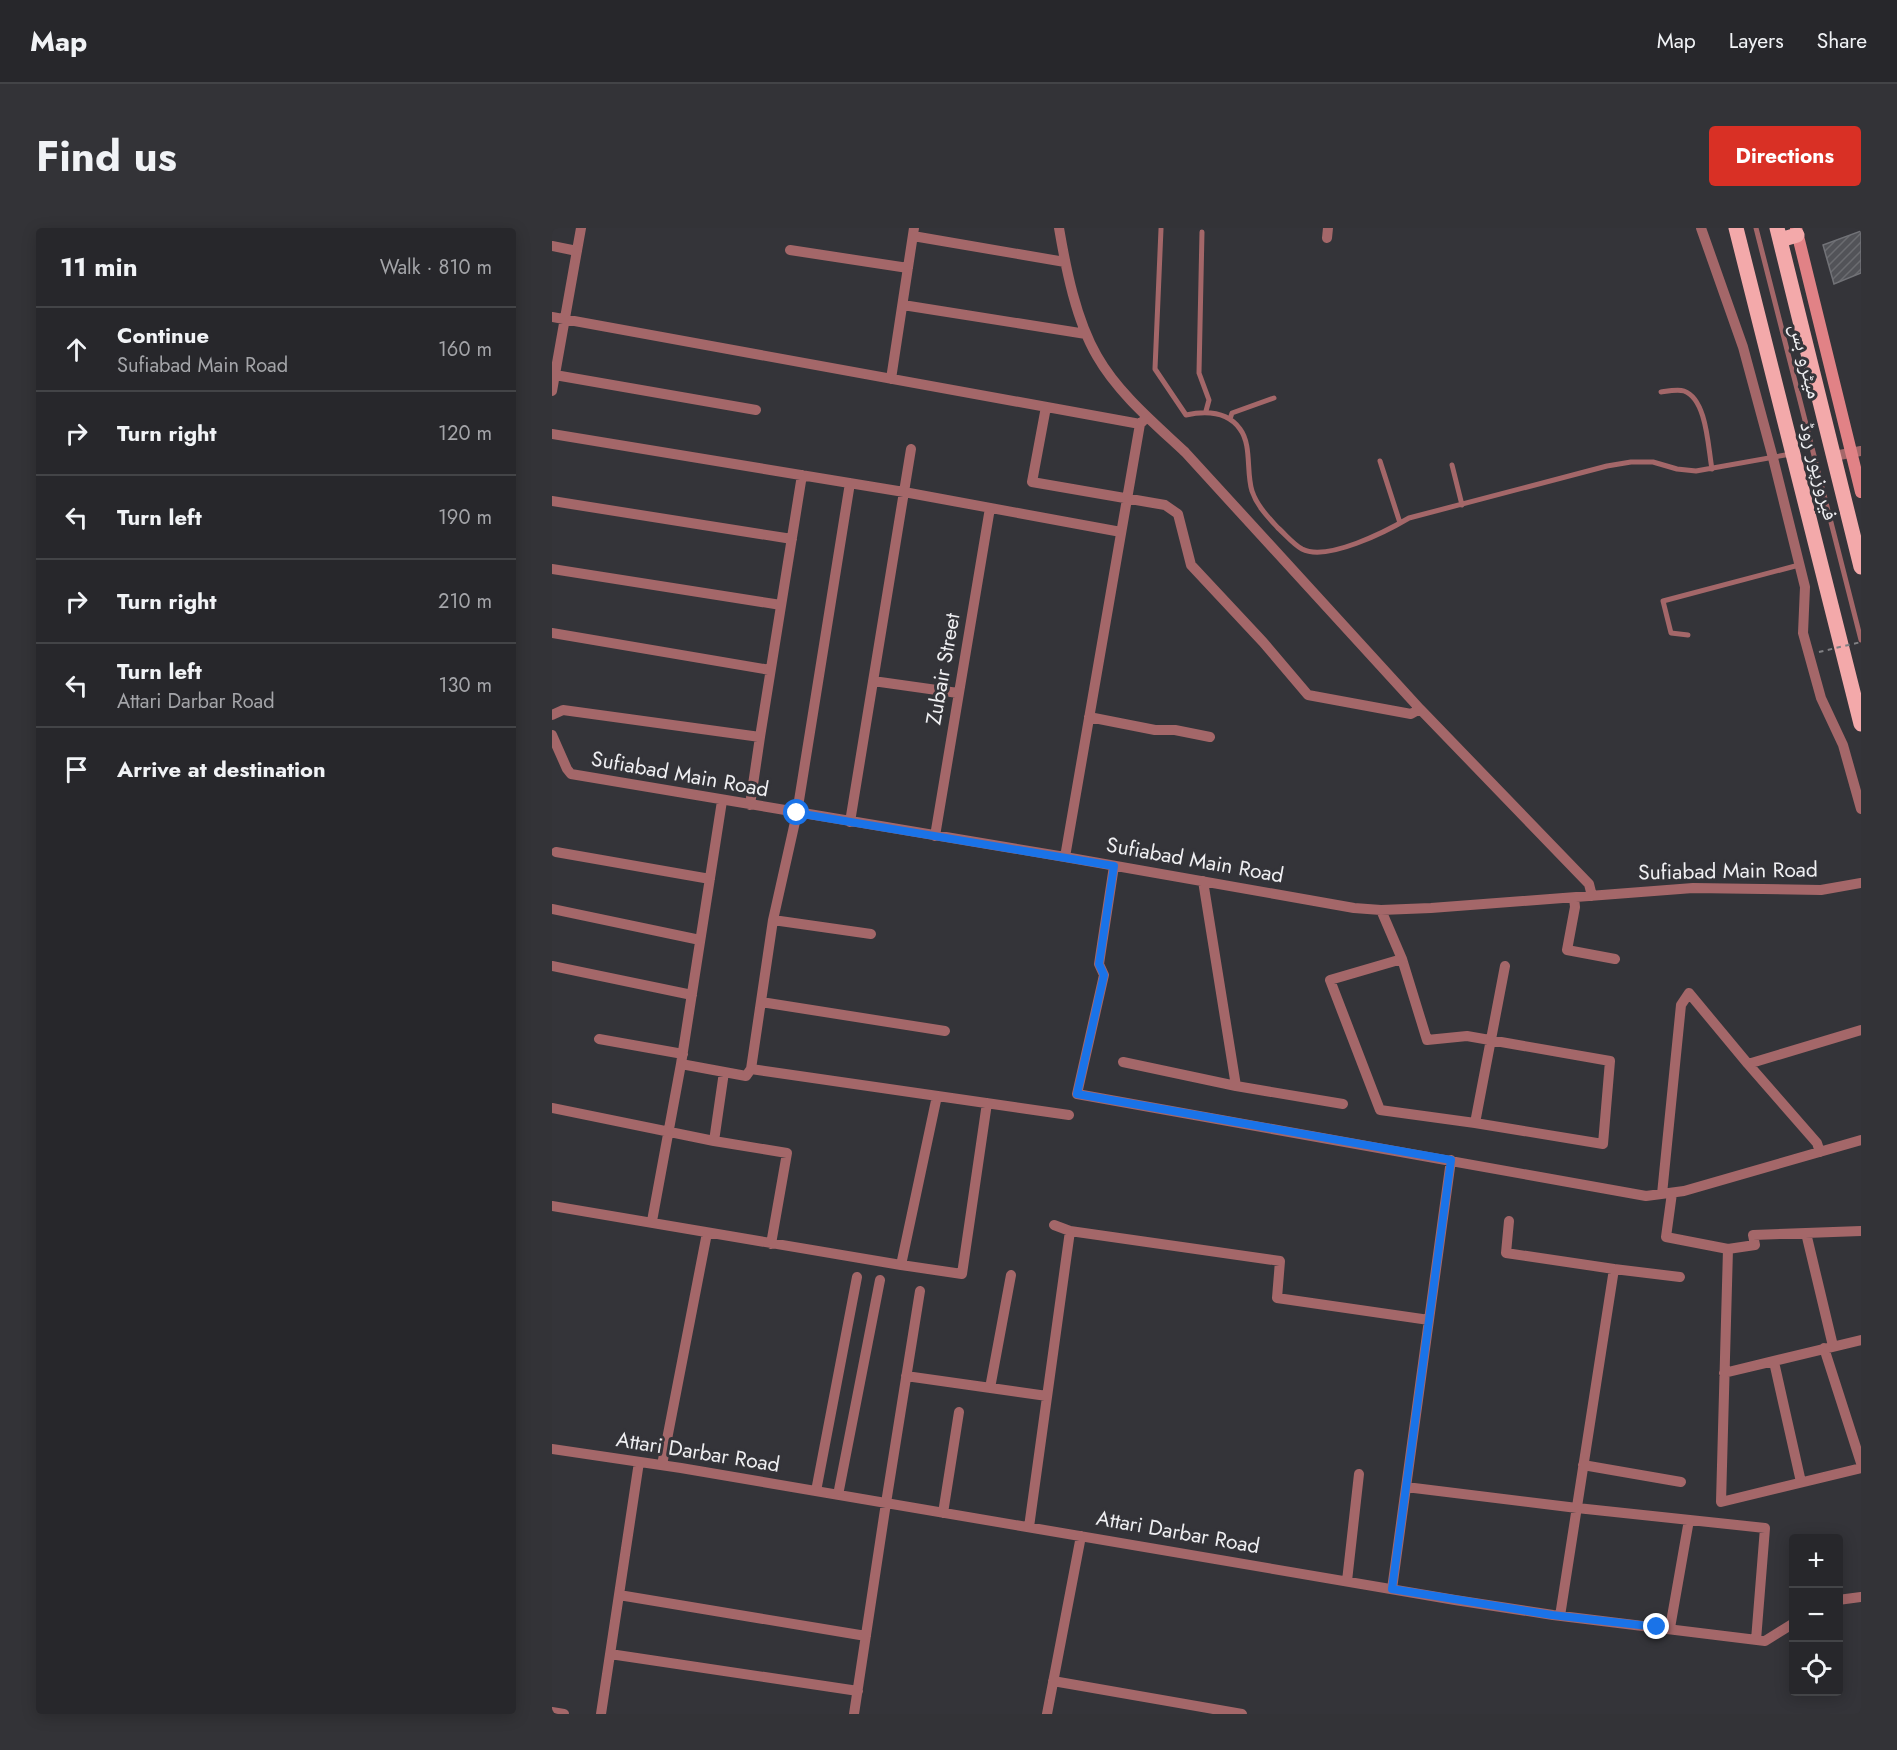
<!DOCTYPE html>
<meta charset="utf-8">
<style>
body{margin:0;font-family:Jost,"Noto Naskh Arabic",sans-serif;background:#333337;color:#f1f3f6}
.controls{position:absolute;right:18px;bottom:18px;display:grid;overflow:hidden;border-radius:6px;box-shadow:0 3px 15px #0003}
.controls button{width:54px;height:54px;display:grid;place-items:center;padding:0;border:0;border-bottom:2px solid #434447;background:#27272b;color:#f1f3f6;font:30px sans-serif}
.stop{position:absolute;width:18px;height:18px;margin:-14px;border:4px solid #1a73e8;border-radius:50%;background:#fff}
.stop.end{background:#1a73e8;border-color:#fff;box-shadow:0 2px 6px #0008}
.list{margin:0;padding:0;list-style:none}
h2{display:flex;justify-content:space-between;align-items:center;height:78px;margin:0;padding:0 24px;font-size:26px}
h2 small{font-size:20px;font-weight:400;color:#a4a5a9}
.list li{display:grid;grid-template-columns:39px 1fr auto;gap:18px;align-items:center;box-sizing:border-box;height:84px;padding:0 24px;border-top:2px solid #434447}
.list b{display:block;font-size:22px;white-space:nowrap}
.list p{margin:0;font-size:20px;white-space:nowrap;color:#a4a5a9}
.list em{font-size:20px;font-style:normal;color:#a4a5a9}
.icon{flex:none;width:33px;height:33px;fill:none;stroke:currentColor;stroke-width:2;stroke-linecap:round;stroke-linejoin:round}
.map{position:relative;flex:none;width:1309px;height:1486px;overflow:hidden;border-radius:6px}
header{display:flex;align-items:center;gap:36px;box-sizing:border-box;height:84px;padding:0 30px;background:#27272b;border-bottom:2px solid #434447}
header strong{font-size:28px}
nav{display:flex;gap:33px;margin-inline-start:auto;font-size:21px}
.intro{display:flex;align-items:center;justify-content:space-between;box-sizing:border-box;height:144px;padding:0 36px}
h1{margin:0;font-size:42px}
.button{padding:15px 27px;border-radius:6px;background:#d93025;color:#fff;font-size:21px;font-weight:700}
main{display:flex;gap:36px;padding:0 36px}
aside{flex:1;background:#27272b;border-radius:6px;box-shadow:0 3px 15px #0003}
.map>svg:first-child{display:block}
.building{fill:url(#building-hatch);stroke:#717277;stroke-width:1.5}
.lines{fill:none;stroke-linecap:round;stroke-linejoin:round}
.lane{stroke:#a46769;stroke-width:5}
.street{stroke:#a46769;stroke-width:10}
.secondary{stroke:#e18286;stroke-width:12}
.primary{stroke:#f3a9aa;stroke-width:15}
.path-bridge{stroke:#808084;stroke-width:2;stroke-dasharray:4.5 4.5;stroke-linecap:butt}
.route{stroke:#1a73e8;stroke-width:8}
.labels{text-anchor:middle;stroke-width:6;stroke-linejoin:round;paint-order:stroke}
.street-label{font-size:21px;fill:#efeff2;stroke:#343439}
</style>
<header>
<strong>Map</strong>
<nav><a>Map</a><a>Layers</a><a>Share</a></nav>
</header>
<div class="intro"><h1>Find us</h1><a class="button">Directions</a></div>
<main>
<aside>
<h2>11 min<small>Walk · 810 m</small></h2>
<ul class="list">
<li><svg class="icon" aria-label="ahead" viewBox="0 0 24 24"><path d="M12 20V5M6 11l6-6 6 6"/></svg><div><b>Continue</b><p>Sufiabad Main Road</p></div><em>160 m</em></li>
<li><svg class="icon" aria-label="right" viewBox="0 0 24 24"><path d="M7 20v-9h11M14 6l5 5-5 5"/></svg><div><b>Turn right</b></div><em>120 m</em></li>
<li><svg class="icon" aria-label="left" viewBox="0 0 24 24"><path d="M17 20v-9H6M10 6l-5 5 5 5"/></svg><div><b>Turn left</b></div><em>190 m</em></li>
<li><svg class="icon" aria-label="right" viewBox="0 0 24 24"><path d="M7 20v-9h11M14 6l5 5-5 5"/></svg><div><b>Turn right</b></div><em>210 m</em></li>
<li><svg class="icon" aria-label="left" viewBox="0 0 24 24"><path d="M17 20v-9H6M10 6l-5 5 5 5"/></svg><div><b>Turn left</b><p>Attari Darbar Road</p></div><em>130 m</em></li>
<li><svg class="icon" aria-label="arrive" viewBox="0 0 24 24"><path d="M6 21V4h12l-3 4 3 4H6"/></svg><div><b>Arrive at destination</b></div></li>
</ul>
</aside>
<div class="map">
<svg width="1309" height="1486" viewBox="0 0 1309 1486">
<defs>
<pattern id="building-hatch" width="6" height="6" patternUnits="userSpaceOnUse" patternTransform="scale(1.5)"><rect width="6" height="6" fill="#525358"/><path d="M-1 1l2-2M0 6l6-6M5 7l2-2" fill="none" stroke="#6b6c70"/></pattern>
</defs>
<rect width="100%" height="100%" fill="#343439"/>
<path class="building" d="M1309 3V45L1282 56 1271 17Z"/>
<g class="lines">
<path class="lane" d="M1204 0 1309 412
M609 1 603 141 634 187C653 183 675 183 688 201 700 217 694 244 700 263 705 278 716 289 726 300 734 307 741 316 750 321 775 334 835 303 857 290L1055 238 1079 234H1101L1125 241 1144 243 1239 226
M650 4 647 145 657 172 654 183
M1109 164C1116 163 1126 161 1132 163 1155 171 1156 220 1160 241
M678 191 680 185 722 170
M828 233 848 295
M900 237 910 277
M1136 407 1119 405 1111 373 1247 337"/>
<path class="street" d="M507 0C514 41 524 92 545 128 566 165 602 195 633 224L868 481 1037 656 1040 668
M1149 0 1191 119 1221 230 1253 359 1251 405 1269 470 1291 517 1309 581
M361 8 513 34
M775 10 776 0
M0 18 25 23
M238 22 356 40
M351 77 534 106
M0 89 588 196
M3 147 204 182
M339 151 362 0
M0 163 29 0
M494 179 480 254 613 277 626 286 639 337 711 414 756 467 859 486 868 481
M0 206 352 264 569 304
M1282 228 1309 223
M298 255 245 585 221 692 319 706
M0 273 240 311
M0 341 229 377
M0 405 218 442
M321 453 406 465
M0 487 11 482 208 509 198 577
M537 489 603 502H623L658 509
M0 507 15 541 19 546 513 629 802 680 829 682 879 680 1141 660 1269 662 1309 655
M208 509 250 247
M170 573 129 836 194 848 199 841
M298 594 359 221
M383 608 438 280
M4 624 158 651
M513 629 588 196 591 193
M562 638 547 736 552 747 525 866 1094 968 1132 963 1309 912
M651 653 684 858 791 876
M1022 670 1023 679 1015 722 1063 731
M0 681 148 712
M829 682 850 731 875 812 915 808 1058 833 1051 916 923 895
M221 692 199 841 517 887
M850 731 778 752 828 882 923 895 953 738
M0 738 140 767
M209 774 393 803
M47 811 131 826
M571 834 684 858
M1196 836 1309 802
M172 844 162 913 235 925 219 1016
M0 880 162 913
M1120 965 1114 1009 1176 1021
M1110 966 1129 777 1137 765 1196 836 1265 915 1268 924
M0 978 349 1037 385 868
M100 993 129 836
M957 993 954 1025 1062 1041
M518 1003 728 1033 725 1070 877 1092
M1309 1003 1201 1007 1203 1017 1176 1021 1169 1274 1309 1240
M1254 1005 1281 1118
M349 1037 410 1046 435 875
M1272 1120 1309 1235
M1222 1134 1249 1254
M1172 1145 1309 1112
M354 1148 495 1168
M438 1160 459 1047
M0 1221 129 1240 903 1372 1001 1387 1213 1413 1242 1395
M110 1237 155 1005
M1031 1237 1129 1254
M854 1259 1025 1280 1213 1300 1204 1412
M264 1263 305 1049
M286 1267 328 1052
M391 1285 407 1184
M477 1299 518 1003 502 997
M795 1353 807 1246
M840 1361 899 932
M67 1367 314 1408
M1286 1372 1309 1369
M1008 1388 1062 1041 1128 1049
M1118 1400 1137 1292
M58 1426 306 1463
M501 1453 690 1486
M0 1484 12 1486
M49 1486 87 1234
M302 1486 334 1275 368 1063
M495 1486 529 1308"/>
<path class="secondary" d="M1244 0 1309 264"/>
<path class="primary" d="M1184 0 1309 496
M1225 0 1309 339
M1228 12 1245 7"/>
<path class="path-bridge" d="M1267 424 1309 414"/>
</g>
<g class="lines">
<path class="route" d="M245 585 562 638 547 736 552 747 525 866 899 932 840 1361 1000 1387 1105 1399"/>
</g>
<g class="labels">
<g class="street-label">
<text transform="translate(1254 133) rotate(76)" y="7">میٹرو بس</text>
<text transform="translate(1267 243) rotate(76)" y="7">فیروزپور روڈ</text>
<text transform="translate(391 441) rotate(-80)" y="7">Zubair Street</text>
<text transform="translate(128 546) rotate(10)" y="7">Sufiabad Main Road</text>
<text transform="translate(643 632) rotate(10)" y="7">Sufiabad Main Road</text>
<text transform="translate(1176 643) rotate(-1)" y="7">Sufiabad Main Road</text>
<text transform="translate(146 1224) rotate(9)" y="7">Attari Darbar Road</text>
<text transform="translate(626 1304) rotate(10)" y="7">Attari Darbar Road</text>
</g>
</g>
</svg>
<div class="controls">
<button>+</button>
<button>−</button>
<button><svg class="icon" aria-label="locate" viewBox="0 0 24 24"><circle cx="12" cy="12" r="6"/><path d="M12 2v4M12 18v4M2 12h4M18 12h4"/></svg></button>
</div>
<div class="stop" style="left:245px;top:585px"></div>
<div class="stop end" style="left:1105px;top:1399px"></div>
</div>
</main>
